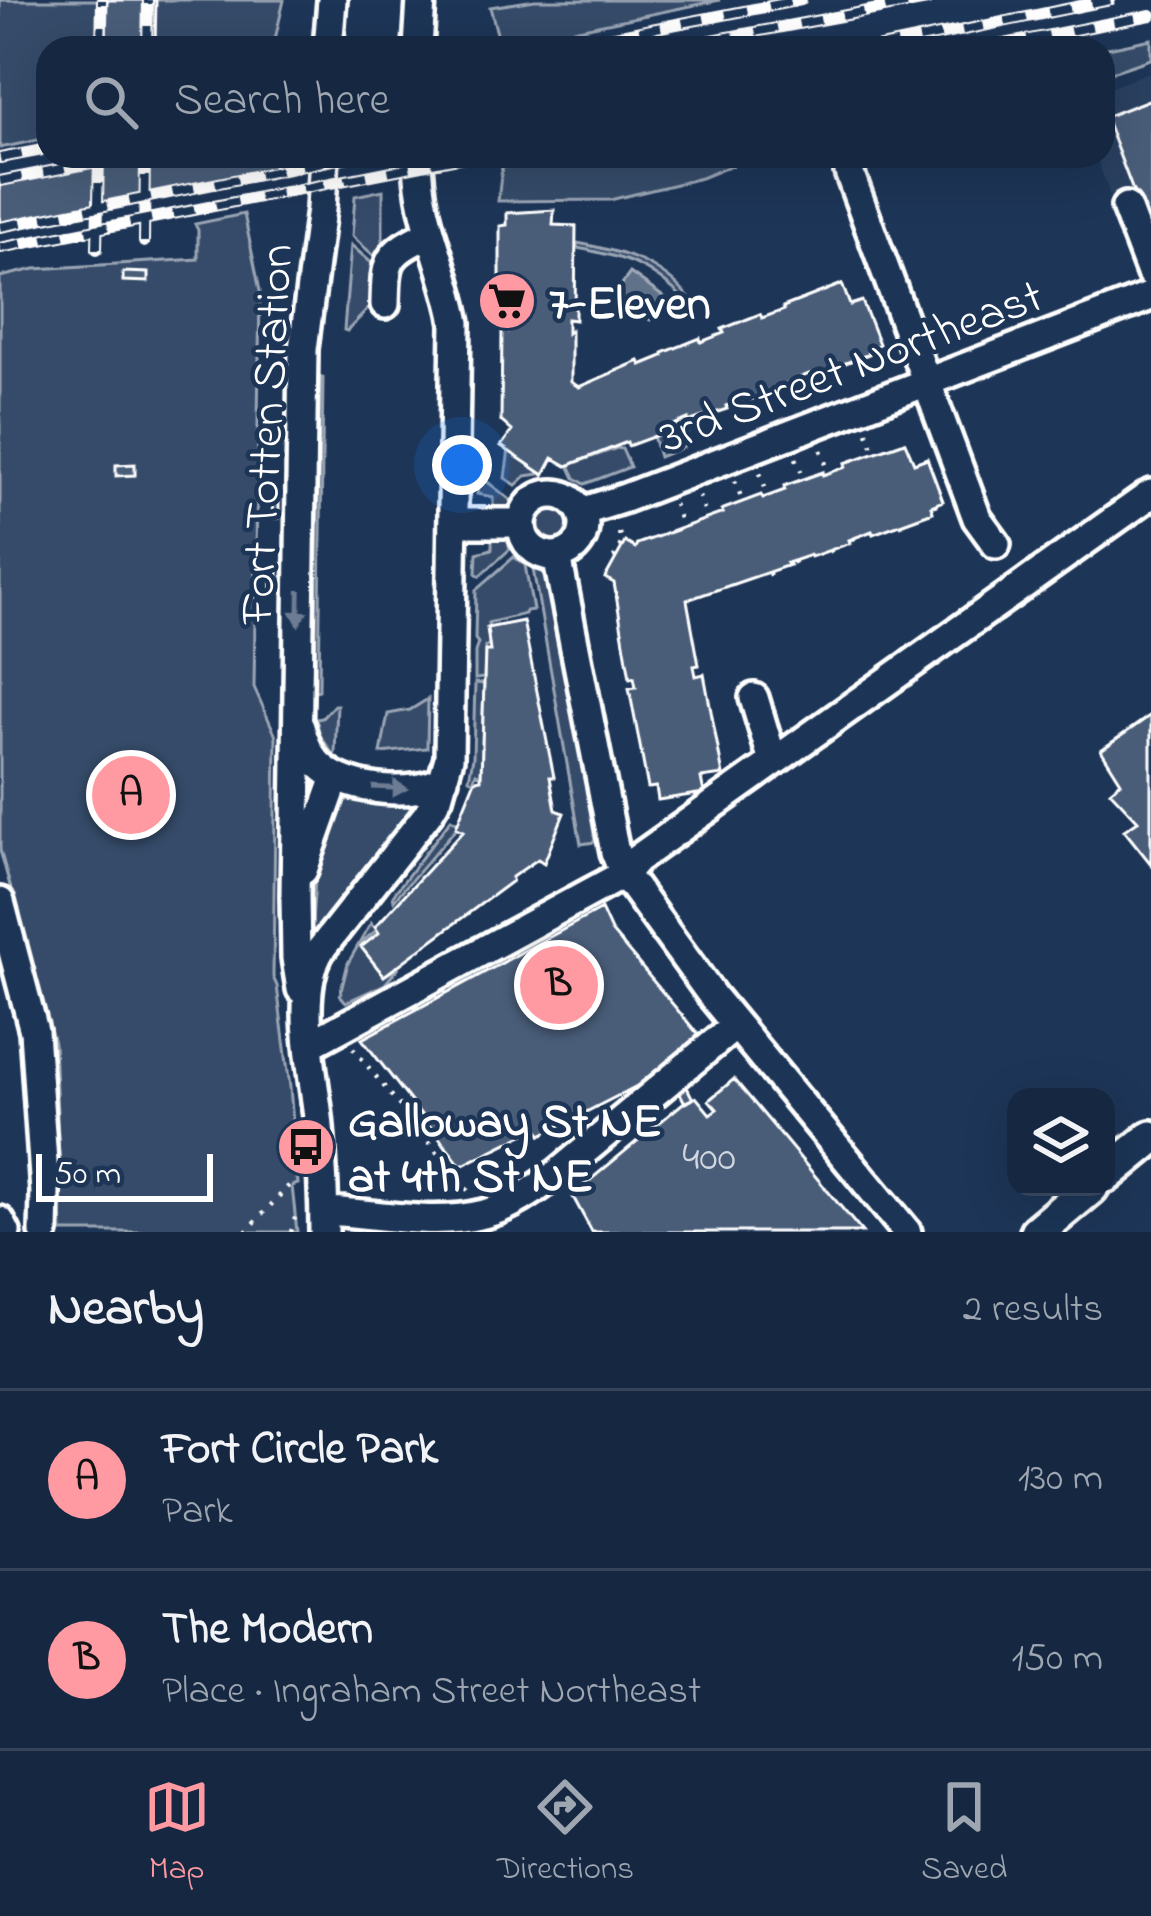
<!DOCTYPE html>
<meta charset="utf-8">
<style>
body{margin:0;font-family:"Indie Flower",sans-serif;background:#1f3048;color:#f1f3f6}
.controls{position:absolute;right:36px;bottom:36px;display:grid;overflow:hidden;border-radius:24px;box-shadow:0 12px 48px #0002}
.controls button{width:108px;height:108px;display:grid;place-items:center;padding:0;border:0;border-bottom:3px solid #35445a;background:#162841;color:#f1f3f6;font:60px sans-serif}
.scale{position:absolute;left:36px;bottom:30px;width:177px;box-sizing:border-box;padding-left:12px;border:6px solid #fff;border-top:0;font-size:33px;line-height:42px;white-space:nowrap;color:#fff;-webkit-text-stroke:9px #1d3557;paint-order:stroke}
.you{position:absolute;left:462px;top:465px;width:42px;height:42px;margin:-30px;border:9px solid #fff;border-radius:50%;background:#1a73e8;box-shadow:0 0 0 18px #1a73e833}
.badge{display:grid;place-items:center;width:78px;height:78px;border-radius:50%;background:#ff9aa2;color:#111;font-size:39px;font-weight:700}
.pin{position:absolute;translate:-50% -50%;border:6px solid #fff;box-shadow:0 3px 12px #0006}
.list{margin:0;padding:0;list-style:none}
h2{display:flex;justify-content:space-between;align-items:center;height:156px;margin:0;padding:0 48px;font-size:51px}
h2 small{font-size:39px;font-weight:400;color:#9ea6b1}
.list li{display:grid;grid-template-columns:78px 1fr auto;gap:36px;align-items:center;box-sizing:border-box;height:180px;padding:0 48px;border-top:3px solid #35445a}
.list b{display:block;font-size:45px;white-space:nowrap}
.list p{margin:0;font-size:39px;white-space:nowrap;color:#9ea6b1}
.list em{font-size:39px;font-style:normal;color:#9ea6b1}
.icon{flex:none;width:66px;height:66px;fill:none;stroke:currentColor;stroke-width:2;stroke-linecap:round;stroke-linejoin:round}
.map{position:relative;flex:none;width:1151px;height:1232px;overflow:hidden}
.search{position:absolute;background:#162841;box-shadow:0 12px 48px #0002;left:36px;right:36px;top:36px;height:132px;display:flex;align-items:center;gap:30px;box-sizing:border-box;padding:0 42px;border-radius:36px;color:#9ea6b1;font-size:45px}
.sheet{height:516px;background:#162841}
nav{display:flex;justify-content:space-around;align-items:center;box-sizing:border-box;height:168px;border-top:3px solid #35445a;background:#162841;font-size:33px;color:#9ea6b1}
nav a{display:grid;justify-items:center;gap:6px}
nav .on{color:#ff9aa2}
.map>svg:first-child{display:block}
.built{fill:#2a4161}
.green{fill:#364b69;stroke:#9aa5b4;stroke-width:3}
.water{fill:#617289;stroke:#a0aab8;stroke-width:3}
.building{fill:#4a5d79;stroke:#fff;stroke-width:3}
.lines{fill:none;stroke-linecap:round;stroke-linejoin:round}
.minor-casing{stroke:#fff;stroke-width:36}
.major-casing{stroke:#fff;stroke-width:42}
.path{stroke:#fff;stroke-width:4.5;stroke-dasharray:3 9;stroke-linecap:butt}
.minor{stroke:#1d3557;stroke-width:27}
.major{stroke:#1d3557;stroke-width:33}
.rail-casing{stroke:#fff;stroke-width:12}
.rail{stroke:#1d3557;stroke-width:8;stroke-dasharray:22;stroke-linecap:butt}
.oneway{fill:#6c7c92}
.labels{text-anchor:middle;stroke-width:9;stroke-linejoin:round;paint-order:stroke}
.number-label{font-size:42px;fill:#d2d6de}
.poi-label{font-size:48px;font-weight:bold;fill:#fff;stroke:#1d3557;text-anchor:start}
.street-label{font-size:48px;fill:#fff;stroke:#1d3557}
</style>
<div class="map">
<svg width="1151" height="1232" viewBox="0 0 1151 1232">
<rect width="100%" height="100%" fill="#1d3557"/>
<filter id="ink" filterUnits="userSpaceOnUse"><feTurbulence type="fractalNoise" baseFrequency=".00833" numOctaves="2"/><feDisplacementMap in="SourceGraphic" scale="24" xChannelSelector="R" yChannelSelector="G"/><feConvolveMatrix kernelMatrix="1 2 1 2 8 2 1 2 1" color-interpolation-filters="sRGB"/></filter>
<g filter="url(#ink)">
<path class="built" d="M1151 71V271L1138 275 1096 156H1103V91Z"/>
<path class="green" d="M0 0H284L273 48H48V138L0 148Z
M535 0H720L500 45 490 7Z
M1151 39V59L1103 75V49Z
M552 156H755L701 178 610 200 498 201 502 167Z
M383 190V264L352 236 355 196Z
M244 214 260 291 254 687 276 736 273 977 277 986 290 1087 298 1184 292 1186 297 1232H62L54 1043 0 850V277L35 269 198 259V230L195 224Z
M577 243C621 251 660 262 689 298L686 301C650 265 625 257 577 248Z
M351 245 383 273 373 304 347 331 344 330Z
M320 377 323 378 319 690 315 691Z
M683 424 691 444 659 457 653 436Z
M617 448 622 449 630 467 585 484 575 478 569 465Z
M509 449 541 469 538 471 539 474 526 476 516 485 505 478Z
M480 476 512 501 507 509H493V497L477 494Z
M539 524a16 16 0 1 1 32 0a16 16 0 1 1-32 0Z
M492 537 507 538 510 549 480 576 476 573 477 553 492 549Z
M514 557 525 565 533 610 526 611 525 614 488 623 491 645 485 647 484 678 475 679V652L478 643 475 639 476 590Z
M533 569 550 575 593 799 590 807 595 842 581 844Z
M475 683 484 684 481 775 476 773 473 781 469 779 473 757Z
M428 699 427 748 381 753 388 714 410 710Z
M334 705H337L335 753H332L320 735 316 719 322 718Z
M337 798 374 805 418 803 419 807 314 940 311 936 315 880Z
M451 819 460 824 394 900 393 895Z
M371 923 377 930 362 942V947L384 976 399 967 385 984 346 1002 340 995 348 963Z"/>
<path class="water" d="M630 273 665 298 650 320 614 295Z"/>
<path class="building" d="M107 0H156L155 48H106Z
M1151 99V227L1147 228 1105 117Z
M132 156H272L275 171 0 226V182Z
M554 210 553 225 576 226 575 320 567 319V333L571 330V382L579 387 639 361 641 365 663 356V353L700 338 701 342 724 333 722 329 760 314 762 318 784 310 783 307 842 284 850 305 862 301 879 344 867 349 869 354 810 377 809 374 787 383 788 386 750 400 749 397 726 406 727 409 688 422V419L666 428V432L628 446 627 442 567 466 553 458 544 475 501 446 512 431 501 421 502 329 507 331V319H500V226L507 225V213Z
M123 272 148 273V282L123 281Z
M273 423H280V447H273Z
M905 442 914 463 927 458 943 501 931 506 933 512 873 534 872 531 849 540 850 543 811 557 810 555 787 563 789 565 687 600 699 665 694 666 696 676 704 674 723 775 701 778 704 793 658 800 656 787 648 788 629 688 636 687 634 677 630 678 614 583 605 578 625 542 635 548 637 544 723 513 721 510 761 495 763 498 785 490 784 486 823 472V475L846 467 845 463Z
M135 464V475L116 476V465Z
M273 492 279 493V518H272Z
M278 564V591H272L271 565Z
M523 621 554 777H550L556 810 564 813 544 863 538 859 512 877V881L384 976 361 947 379 933 375 927 463 831 456 827 475 780 481 779 485 651H490L487 628Z
M1151 715V864L1124 830 1138 821 1110 791 1121 782 1101 750Z
M601 909 611 931 702 1039 689 1045 694 1054 676 1066 541 1135 537 1128 461 1166 362 1039Z
M676 1066 693 1099 685 1103 668 1070Z
M734 1079 862 1232H592L572 1195 683 1103 696 1097 710 1114 717 1109 709 1100Z"/>
<g class="lines">
<g class="minor-casing">
<path id="minor" d="M328 48 332 0
M418 48 421 0
M849 172 977 518 996 544
M1126 207 1151 273
M385 304C386 259 386 254 428 234
M522 525a31 31 0 1 1 62 0a31 31 0 1 1-62 0Z
M581 512 625 498 1151 296
M455 523H522
M557 556 615 852 624 874 713 997 907 1232
M754 698 773 761
M300 727C305 744 310 758 324 769 350 791 416 798 444 779
M303 870 336 777
M0 902 34 1031 45 1192 44 1232
M301 989 296 958 295 896 303 349 321 209 324 156
M311 1044 624 874 637 859 1151 494
M324 1211C376 1213 432 1227 484 1214 512 1207 536 1189 558 1173L736 1025
M0 1221 6 1232
M324 1232C324 1197 322 1162 319 1127 315 1077 293 993 321 949L429 812 438 797 449 758 456 323C445 263 418 219 418 156"/>
</g>
<g class="major-casing">
<path id="major" d="M1106 1175 1151 1138
M1037 1232 1091 1187"/>
</g>
<path class="path" d="M867 432 875 453
M821 450 829 473
M796 458 804 479
M760 473 768 496
M735 481 743 502
M699 496 707 518
M674 504 682 527
M935 504 939 515
M901 524 904 528
M853 538 856 546
M830 550 833 555
M614 558 621 544 618 526
M793 561 797 568
M769 573 771 578
M733 583 735 591
M353 1048 470 1193
M246 1232 295 1179
M291 1232 297 1211"/>
<use href="#minor" class="minor"/>
<use href="#major" class="major"/>
<g class="rail-casing">
<path id="rail" d="M101 48 102 0
M147 48 148 0
M553 48 801 0
M669 48 927 0
M876 48 1110 0
M984 48 1151 15
M0 158 48 149
M0 181 127 156
M0 227 353 156
M144 242 145 156
M0 248 468 156
M97 249 99 156"/>
</g>
<use href="#rail" class="rail"/>
</g>
<defs><path id="oneway-solid" d="M-6-.8H1V-3.2L6.5 0L1 3.2V.8H-6Z" transform="scale(3)"/></defs>
<g class="oneway">
<use href="#oneway-solid" transform="translate(299 608) rotate(91)"/>
<use href="#oneway-solid" transform="translate(390 788) rotate(3)"/>
</g>
</g>
<defs>
<g id="supermarket-disc" transform="scale(3)"><circle r="9.5" fill="#ff9aa2" stroke="#1d3557"/><path d="M-6-5.5h2.5l.6 2H6L4.5 2H-2.5L-4.4-4H-6ZM-1.5 3.2a1.3 1.3 0 1 0 .1 0ZM3 3.2a1.3 1.3 0 1 0 .1 0Z" fill="#111"/></g>
<g id="bus-disc" transform="scale(3)"><circle r="9.5" fill="#ff9aa2" stroke="#1d3557"/><path d="M-5-6H5V4H4V6H2V4H-2V6H-4V4H-5ZM-3.5-4V0h7V-4ZM-3.5 1.2v1.5H-2V1.2ZM2 1.2v1.5H3.5V1.2Z" fill="#111"/></g>
</defs>
<g fill-rule="evenodd">
<use href="#supermarket-disc" x="507" y="301"/>
<use href="#bus-disc" x="306" y="1147"/>
</g>
<g class="labels">
<g class="number-label">
<text x="709" y="1169">400</text>
</g>
<g class="poi-label">
<text x="549" y="318">7-Eleven</text>
<text x="348" y="1136">Galloway St NE<tspan x="348" dy="55">at 4th St NE</tspan></text>
</g>
<g class="street-label">
<text transform="translate(850 364) rotate(-21)" y="17">3rd Street Northeast</text>
<text transform="translate(264 434) rotate(-87)" y="17">Fort Totten Station</text>
</g>
</g>
</svg>
<div class="controls">
<button><svg class="icon" aria-label="layers" viewBox="0 0 24 24"><path d="M12 4l9 5-9 5-9-5zM3 14l9 5 9-5"/></svg></button>
</div>
<div class="scale">50 m</div>
<div class="you"></div>
<div class="pin badge" style="left:131px;top:795px">A</div>
<div class="pin badge" style="left:559px;top:985px">B</div>
<div class="search"><svg class="icon" aria-label="search" viewBox="0 0 24 24"><circle cx="10" cy="10" r="6"/><path d="M15 15l6 6"/></svg>Search here</div>
</div>
<section class="sheet">
<h2>Nearby<small>2 results</small></h2>
<ul class="list">
<li><span class="badge">A</span><div><b>Fort Circle Park</b><p>Park</p></div><em>130 m</em></li>
<li><span class="badge">B</span><div><b>The Modern</b><p>Place · Ingraham Street Northeast</p></div><em>150 m</em></li>
</ul>
</section>
<nav>
<a class="on"><svg class="icon" aria-label="map" viewBox="0 0 24 24"><path d="M3 6l6-2 6 2 6-2v14l-6 2-6-2-6 2zM9 4v14M15 6v14"/></svg>Map</a>
<a><svg class="icon" aria-label="directions" viewBox="0 0 24 24"><path d="M12 3l9 9-9 9-9-9zM9 14v-3h6M13 9l2 2-2 2"/></svg>Directions</a>
<a><svg class="icon" aria-label="saved" viewBox="0 0 24 24"><path d="M7 4h10v16l-5-4-5 4z"/></svg>Saved</a>
</nav>
